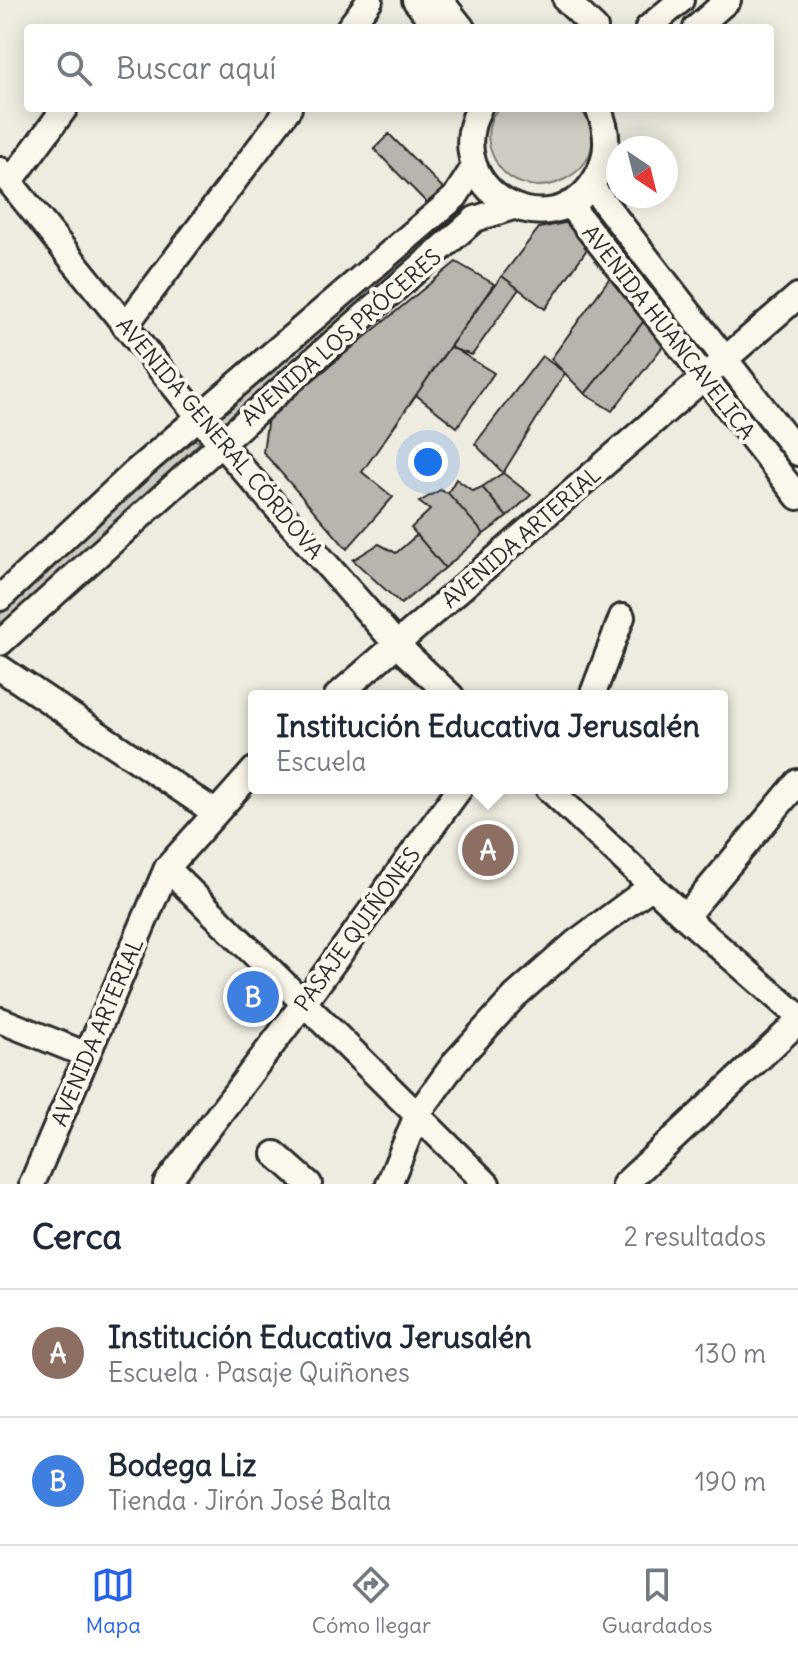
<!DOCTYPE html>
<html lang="es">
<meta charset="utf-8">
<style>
body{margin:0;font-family:Delius,sans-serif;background:#f6f6f7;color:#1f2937}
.compass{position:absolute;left:606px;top:136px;width:72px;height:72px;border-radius:50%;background:#fff;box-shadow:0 4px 20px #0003;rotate:145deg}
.you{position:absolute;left:428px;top:462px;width:28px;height:28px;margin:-20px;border:6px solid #fff;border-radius:50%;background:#1a73e8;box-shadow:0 0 0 12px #1a73e833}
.badge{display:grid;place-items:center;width:52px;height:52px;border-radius:50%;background:#2563eb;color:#fff;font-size:26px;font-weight:700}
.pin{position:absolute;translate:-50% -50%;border:4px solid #fff;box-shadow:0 2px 8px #0006}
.popup{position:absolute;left:248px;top:690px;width:480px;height:104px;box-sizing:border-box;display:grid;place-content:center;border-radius:8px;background:#fff;filter:drop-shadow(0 2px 6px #0005);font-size:26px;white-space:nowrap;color:#747a83}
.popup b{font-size:30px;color:#1f2937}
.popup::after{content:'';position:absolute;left:50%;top:100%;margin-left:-16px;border:16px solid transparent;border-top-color:#fff}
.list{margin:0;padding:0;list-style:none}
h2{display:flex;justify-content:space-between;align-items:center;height:104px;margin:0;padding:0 32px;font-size:34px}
h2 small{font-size:26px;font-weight:400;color:#747a83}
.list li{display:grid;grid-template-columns:52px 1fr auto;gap:24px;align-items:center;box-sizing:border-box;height:128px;padding:0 32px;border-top:2px solid #e0e1e3}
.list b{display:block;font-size:30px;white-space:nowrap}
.list p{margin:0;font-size:26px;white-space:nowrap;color:#747a83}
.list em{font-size:26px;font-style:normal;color:#747a83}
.icon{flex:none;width:44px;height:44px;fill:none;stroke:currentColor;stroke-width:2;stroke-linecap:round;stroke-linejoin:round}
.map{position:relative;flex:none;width:798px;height:1184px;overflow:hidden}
.search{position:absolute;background:#fff;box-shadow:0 4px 20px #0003;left:24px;right:24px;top:24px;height:88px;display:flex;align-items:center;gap:20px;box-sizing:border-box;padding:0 28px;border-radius:8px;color:#747a83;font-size:30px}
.sheet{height:360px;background:#fff}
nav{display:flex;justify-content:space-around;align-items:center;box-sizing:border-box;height:112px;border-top:2px solid #e0e1e3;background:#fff;font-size:22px;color:#747a83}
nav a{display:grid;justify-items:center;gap:4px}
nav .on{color:#2563eb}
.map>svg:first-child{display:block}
.green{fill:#cecbc2;stroke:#7c7b76;stroke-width:2}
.building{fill:#b8b5ae;stroke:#2b2b2b;stroke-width:2}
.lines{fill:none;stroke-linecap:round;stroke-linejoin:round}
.minor-casing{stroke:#2b2b2b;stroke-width:30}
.minor{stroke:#fbf7ec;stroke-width:24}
.labels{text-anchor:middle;stroke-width:8;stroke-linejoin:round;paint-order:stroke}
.street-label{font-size:22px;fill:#2b2b2b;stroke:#fbf7ec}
</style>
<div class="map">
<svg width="798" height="1184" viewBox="0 0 798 1184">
<rect width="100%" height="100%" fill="#eeebe0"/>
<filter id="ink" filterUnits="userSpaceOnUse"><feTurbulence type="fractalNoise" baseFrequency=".0125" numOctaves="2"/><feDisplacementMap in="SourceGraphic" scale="16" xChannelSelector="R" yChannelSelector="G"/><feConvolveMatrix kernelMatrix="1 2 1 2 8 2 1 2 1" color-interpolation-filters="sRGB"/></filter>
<g filter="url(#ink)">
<path class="green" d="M499 108H579C632 167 515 227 490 148 486 135 489 117 499 108Z
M454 207 466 217 221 428 210 417Z
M192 439 200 442 0 636V614Z"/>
<path class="building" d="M389 134 443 188 428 204 374 149Z
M575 221 592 242 545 309 502 276 539 228Z
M456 262 494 284 362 472 393 497 347 549 263 452 268 417Z
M614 272 648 316 585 394 551 359Z
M502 276 519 289 472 355 454 349 450 346Z
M648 316 667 341 612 411 585 394Z
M450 346 494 373 457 427 416 395Z
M542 356 565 373 503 473 475 444Z
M503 473 531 495 507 517 482 487Z
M456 479 473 491 482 487 507 517 484 534 448 493Z
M440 490 448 493 484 534 445 568 411 528 430 510 419 502Z
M417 535 445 568 401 604 353 560 379 544 396 553Z
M251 991 267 1004 252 1021 237 1007Z"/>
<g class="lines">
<g class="minor-casing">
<path id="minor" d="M415 0 437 28
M440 0 462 28
M566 0 595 28
M349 28 370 0
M648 28 681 0
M696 28 728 0
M479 108C438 190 552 253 596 178 610 155 609 132 598 108
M0 170 220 443 397 645 451 696
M10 182 65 108
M591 186 798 453
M569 204 798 497
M125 326 289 108
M0 598 136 471 455 197 474 167
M0 643 316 358 475 219 513 207
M0 668 216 813
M337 696 798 296
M592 696 622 617
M548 788 685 917 798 1016
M167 868 487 1184
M685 917 798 782
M0 1020 87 1055
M275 1154 309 1184
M32 1184 167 868 254 770
M166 1184 304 1003 460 788
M389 1184 417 1115 456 1061 515 996 575 943 652 886
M625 1184 798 1022"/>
</g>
<use href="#minor" class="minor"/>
</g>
</g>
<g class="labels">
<g class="street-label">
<text transform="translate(669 332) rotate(52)" y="8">AVENIDA HUANCAVELICA</text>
<text transform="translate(341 337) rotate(-41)" y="8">AVENIDA LOS PRÓCERES</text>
<text transform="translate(220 438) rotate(50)" y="8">AVENIDA GENERAL CÓRDOVA</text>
<text transform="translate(521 537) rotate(-41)" y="8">AVENIDA ARTERIAL</text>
<text transform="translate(357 929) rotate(-54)" y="8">PASAJE QUIÑONES</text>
<text transform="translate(97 1032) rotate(-67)" y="8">AVENIDA ARTERIAL</text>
</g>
</g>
</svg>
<svg class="compass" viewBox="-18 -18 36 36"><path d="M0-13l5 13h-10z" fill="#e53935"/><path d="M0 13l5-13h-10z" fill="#747a83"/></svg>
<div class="you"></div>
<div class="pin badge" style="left:488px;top:850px;background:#8d6e63">A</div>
<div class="popup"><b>Institución Educativa Jerusalén</b>Escuela</div>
<div class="pin badge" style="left:253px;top:997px;background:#3f7fe0">B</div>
<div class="search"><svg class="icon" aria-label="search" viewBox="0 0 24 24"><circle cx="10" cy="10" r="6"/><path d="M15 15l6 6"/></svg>Buscar aquí</div>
</div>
<section class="sheet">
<h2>Cerca<small>2 resultados</small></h2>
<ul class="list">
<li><span class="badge" style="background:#8d6e63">A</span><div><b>Institución Educativa Jerusalén</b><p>Escuela · Pasaje Quiñones</p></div><em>130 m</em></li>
<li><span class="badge" style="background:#3f7fe0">B</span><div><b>Bodega Liz</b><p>Tienda · Jirón José Balta</p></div><em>190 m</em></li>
</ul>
</section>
<nav>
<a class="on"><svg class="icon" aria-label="map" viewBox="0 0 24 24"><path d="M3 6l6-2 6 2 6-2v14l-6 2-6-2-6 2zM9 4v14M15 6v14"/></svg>Mapa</a>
<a><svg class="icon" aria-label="directions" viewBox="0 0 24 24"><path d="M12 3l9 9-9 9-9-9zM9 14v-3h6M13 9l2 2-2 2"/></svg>Cómo llegar</a>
<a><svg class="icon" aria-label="saved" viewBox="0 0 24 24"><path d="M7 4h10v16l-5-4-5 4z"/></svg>Guardados</a>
</nav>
